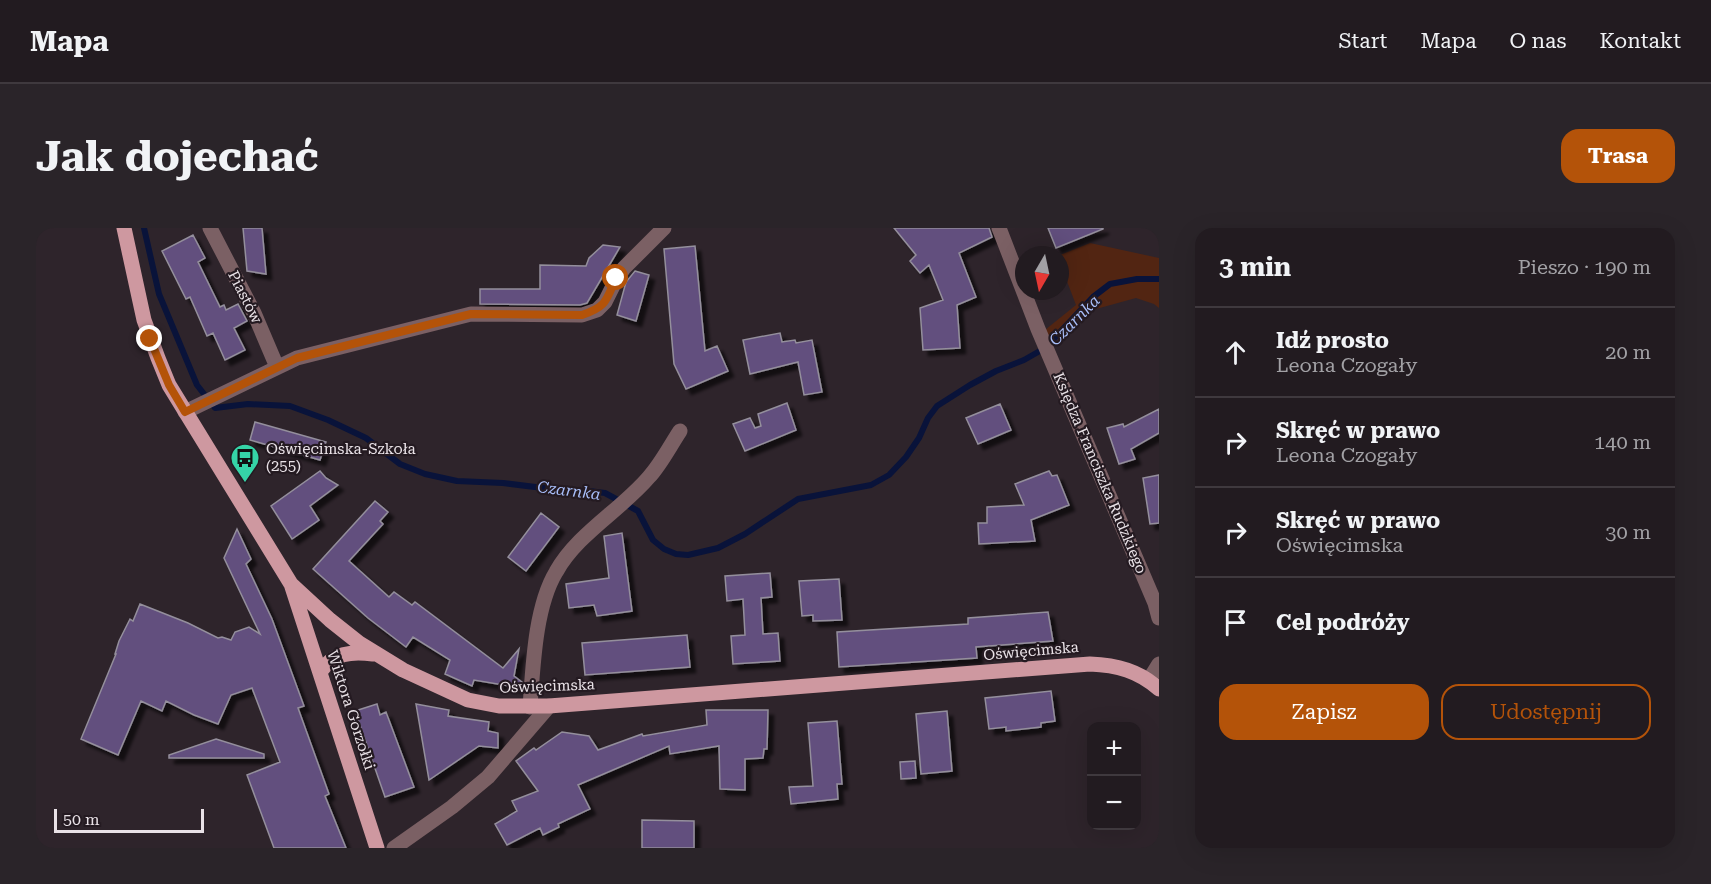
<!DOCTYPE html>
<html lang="pl">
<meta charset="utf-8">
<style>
body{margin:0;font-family:"Roboto Serif",serif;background:#2a2429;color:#f1f3f6}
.controls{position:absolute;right:18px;bottom:18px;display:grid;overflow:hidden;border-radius:12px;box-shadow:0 6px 24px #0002}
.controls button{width:54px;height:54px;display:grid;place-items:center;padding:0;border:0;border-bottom:2px solid #3f393e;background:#221b20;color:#f1f3f6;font:30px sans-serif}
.compass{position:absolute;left:979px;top:18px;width:54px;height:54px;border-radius:50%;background:#221b20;box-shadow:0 6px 24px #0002;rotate:189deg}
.scale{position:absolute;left:18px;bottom:15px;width:150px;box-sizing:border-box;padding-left:6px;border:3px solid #e9e2e7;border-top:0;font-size:16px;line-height:21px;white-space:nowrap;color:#e9e2e7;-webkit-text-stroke:4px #241a21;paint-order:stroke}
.stop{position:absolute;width:18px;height:18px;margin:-14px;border:4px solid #b45309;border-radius:50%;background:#fff}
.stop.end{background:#b45309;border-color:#fff;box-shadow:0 2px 6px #0008}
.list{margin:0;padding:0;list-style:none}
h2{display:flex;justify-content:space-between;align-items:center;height:78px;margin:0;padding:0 24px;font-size:26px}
h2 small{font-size:20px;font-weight:400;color:#a2a1a5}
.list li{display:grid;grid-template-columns:39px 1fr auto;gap:18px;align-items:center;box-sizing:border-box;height:90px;padding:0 24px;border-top:2px solid #3f393e}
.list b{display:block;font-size:22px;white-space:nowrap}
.list p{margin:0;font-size:20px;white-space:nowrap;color:#a2a1a5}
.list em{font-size:20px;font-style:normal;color:#a2a1a5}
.actions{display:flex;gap:12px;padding:18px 24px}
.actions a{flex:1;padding:14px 0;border:2px solid #b45309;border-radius:18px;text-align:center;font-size:21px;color:#b45309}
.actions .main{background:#b45309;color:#fff}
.icon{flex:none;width:33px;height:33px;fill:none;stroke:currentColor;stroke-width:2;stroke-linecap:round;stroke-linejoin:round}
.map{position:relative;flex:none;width:1123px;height:620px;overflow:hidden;border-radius:18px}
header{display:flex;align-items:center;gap:36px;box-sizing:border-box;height:84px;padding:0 30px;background:#221b20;border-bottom:2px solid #3f393e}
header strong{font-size:28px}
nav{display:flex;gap:33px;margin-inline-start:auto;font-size:21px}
.intro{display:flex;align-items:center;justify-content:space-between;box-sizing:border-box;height:144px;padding:0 36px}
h1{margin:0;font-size:42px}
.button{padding:15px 27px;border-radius:18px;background:#b45309;color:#fff;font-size:21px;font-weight:700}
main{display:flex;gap:36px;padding:0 36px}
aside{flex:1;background:#221b20;border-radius:18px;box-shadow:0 6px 24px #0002}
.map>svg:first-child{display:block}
.green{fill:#522512}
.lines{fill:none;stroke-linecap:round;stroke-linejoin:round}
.stream{stroke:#09133a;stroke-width:6}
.building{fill:#624f7e;stroke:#948f9c;stroke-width:1.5;filter:url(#shadow)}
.minor{stroke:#7b6064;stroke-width:15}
.major{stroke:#ce98a0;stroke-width:15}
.route{stroke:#b45309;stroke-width:8}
.labels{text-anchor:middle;stroke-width:4.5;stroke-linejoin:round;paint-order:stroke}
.street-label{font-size:15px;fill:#e9e2e7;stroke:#241a21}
.poi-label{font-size:15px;fill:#e9e2e7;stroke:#241a21;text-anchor:start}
.water-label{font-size:16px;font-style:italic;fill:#a8bef9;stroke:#241a21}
</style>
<header>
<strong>Mapa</strong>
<nav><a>Start</a><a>Mapa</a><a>O nas</a><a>Kontakt</a></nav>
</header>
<div class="intro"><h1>Jak dojechać</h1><a class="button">Trasa</a></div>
<main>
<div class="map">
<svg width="1123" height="620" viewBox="0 0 1123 620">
<defs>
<filter id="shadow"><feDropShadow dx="5.5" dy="5.5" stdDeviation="1.5" flood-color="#0009"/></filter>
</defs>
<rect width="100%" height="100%" fill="#2e242b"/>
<path class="green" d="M1054 15 1123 30V80L1118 76 1100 70 1060 81 1043 91 1010 120 1004 106 1040 77 1024 35V27Z"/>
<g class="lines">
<path class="stream" d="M108 0 123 66 161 157 179 180 212 176 254 178 292 192 330 210 364 236 389 246 421 253 467 255 539 264 553 263 569 265 602 283 617 312 628 321 640 326 652 327 682 320 709 306 762 271 835 257 853 247 870 229 883 210 892 190 901 178 934 157 960 143 988 132 1009 120 1057 69 1074 56 1101 51H1123"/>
</g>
<path class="building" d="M207 0H226L230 46 211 43Z
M858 0H953L956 9 923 25 940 69 921 77 924 120 887 122 884 80 907 72 893 37 884 45 874 33 880 27Z
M1012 0H1067V1L1020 20Z
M157 7 169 30 162 34 184 79 188 77 190 82 202 76 211 93 198 100 209 122 189 132 177 105 171 108 154 69 150 71 126 23Z
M567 17 584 19 551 75 544 77 444 76V61H504V37L550 38 553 30Z
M659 18 669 123 681 118 692 143 650 161 638 136 628 21Z
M599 43 613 47 600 93 581 87 590 54Z
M744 105 746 114 759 112 760 115 776 112 786 164 768 167 762 134 714 146 707 112Z
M751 175 760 202 709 223 697 196 714 190 719 200 725 198 722 186Z
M964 176 975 202 942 216 930 190Z
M1123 181V205L1095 221 1099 231 1083 236 1071 200 1087 196 1088 199Z
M219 194 290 214 284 232 214 212Z
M284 243 290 250 302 257 274 278 283 292 256 311 235 278Z
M1013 243 1016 248 1021 247 1033 277 995 292 999 313 943 316 942 295H951V279L988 277 979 256Z
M1123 247V295L1114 296 1107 250Z
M339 273 352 284 344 293 347 296 313 333 353 369 358 364 376 377 379 374 467 440 483 421 478 448 486 454V460L438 452 436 458 409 446 414 432 377 409 370 419 332 390 277 341Z
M505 285 523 299 490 343 472 329Z
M201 301 215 331 210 336 236 391 268 478 262 480 293 566 289 568 310 620H238L211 547 244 534 216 460 195 467 182 496 158 487 130 473 126 483 105 473 82 527 45 511 80 426H79L83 413 94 391 97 393 104 376 152 395 182 410 186 409 195 412 199 404 213 399 224 406 188 330Z
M586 305 596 383 561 388 558 377 533 380 530 356 573 350 568 308Z
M734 345 736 369 725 370 727 406 742 405 744 433 697 436 695 408 709 407 707 371 691 373 689 348Z
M803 351 806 392 777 393V387L766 388 763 353Z
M1012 384 1017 413 940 419 941 430 803 439 801 404 932 396V390Z
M651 407 654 439 549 447 546 415Z
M1015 463 1019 493 1005 495V499L970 503V499L953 501 949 470Z
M341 476 344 487 350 484 378 559 349 569 319 483Z
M380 476 413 482 412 488 453 494 452 503 462 505V520L443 518 393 552Z
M670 482H732L731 521H728L727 530 709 531V562L684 561 683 518 634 526 633 518 542 557 554 581 522 596 523 599 507 607 504 600 471 617 459 596 481 583 476 573 502 563 480 533 498 520 500 522 526 504 553 508 562 522 606 506 607 508 671 497Z
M911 483 916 543 885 546 880 486Z
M801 493 806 556H801L802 571 755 576 753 559 777 558 772 495Z
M180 511 228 526V530H133V527Z
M879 533 880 550 865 551 864 534Z
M606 592 658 593V620H606Z"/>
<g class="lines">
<path class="minor" d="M174 0 218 85 241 139
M963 0 1002 101 1119 375 1123 390
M149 184 261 130 435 86 546 87 561 82 569 74 581 50 588 40 628 0
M1113 452 1123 436
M494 479C497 438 499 379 520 344 541 306 585 282 613 249 625 236 634 218 644 203
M358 620 416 579 452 549 513 478"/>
<path class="major" d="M88 0 108 92 122 130 133 157 255 356 294 392 323 415 367 442 432 472 463 478H513L1054 436C1081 437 1103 443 1123 461
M256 359 341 620
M284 444C297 425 315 423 337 426"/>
</g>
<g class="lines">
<path class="route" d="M114 111 133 157 149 184 261 130 435 86 546 87C571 78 570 73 580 50"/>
</g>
<defs>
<g id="bus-pin" transform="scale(1.5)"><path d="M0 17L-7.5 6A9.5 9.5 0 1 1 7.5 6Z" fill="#35d4a7" stroke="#241a21"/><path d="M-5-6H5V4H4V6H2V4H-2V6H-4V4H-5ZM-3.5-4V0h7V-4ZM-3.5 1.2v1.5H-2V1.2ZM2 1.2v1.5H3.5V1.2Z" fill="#111"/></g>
</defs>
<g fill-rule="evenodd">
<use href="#bus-pin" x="209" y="230"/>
</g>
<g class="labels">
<g class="street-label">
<text transform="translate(209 69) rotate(63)" y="5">Piastów</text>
<text transform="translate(1064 245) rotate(67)" y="5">Księdza Franciszka Rudzkiego</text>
<text transform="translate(995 423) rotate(-5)" y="5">Oświęcimska</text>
<text transform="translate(511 458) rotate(-2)" y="5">Oświęcimska</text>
<text transform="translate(315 482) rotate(72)" y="5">Wiktora Gorzołki</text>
</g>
<g class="poi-label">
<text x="230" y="226">Oświęcimska-Szkoła<tspan x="230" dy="17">(255)</tspan></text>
</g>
<g class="water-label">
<text transform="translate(1038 92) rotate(-45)" y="6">Czarnka</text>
<text transform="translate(533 262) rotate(7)" y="6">Czarnka</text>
</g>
</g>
</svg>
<div class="controls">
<button>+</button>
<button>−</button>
</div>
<svg class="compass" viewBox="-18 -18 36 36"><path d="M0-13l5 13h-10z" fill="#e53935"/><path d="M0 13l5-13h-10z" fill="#a2a1a5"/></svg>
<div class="scale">50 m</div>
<div class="stop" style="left:580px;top:50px"></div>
<div class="stop end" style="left:114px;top:111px"></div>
</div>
<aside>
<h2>3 min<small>Pieszo · 190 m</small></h2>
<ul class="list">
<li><svg class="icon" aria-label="ahead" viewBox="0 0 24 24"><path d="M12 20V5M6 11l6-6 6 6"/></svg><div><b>Idź prosto</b><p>Leona Czogały</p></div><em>20 m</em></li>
<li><svg class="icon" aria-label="right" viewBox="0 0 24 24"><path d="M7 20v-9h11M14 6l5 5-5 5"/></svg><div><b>Skręć w prawo</b><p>Leona Czogały</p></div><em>140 m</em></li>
<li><svg class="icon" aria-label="right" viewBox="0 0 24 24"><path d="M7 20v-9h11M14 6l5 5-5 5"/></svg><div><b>Skręć w prawo</b><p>Oświęcimska</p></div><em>30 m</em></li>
<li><svg class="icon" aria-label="arrive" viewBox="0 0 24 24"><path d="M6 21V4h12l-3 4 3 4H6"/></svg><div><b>Cel podróży</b></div></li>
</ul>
<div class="actions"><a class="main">Zapisz</a><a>Udostępnij</a></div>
</aside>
</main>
